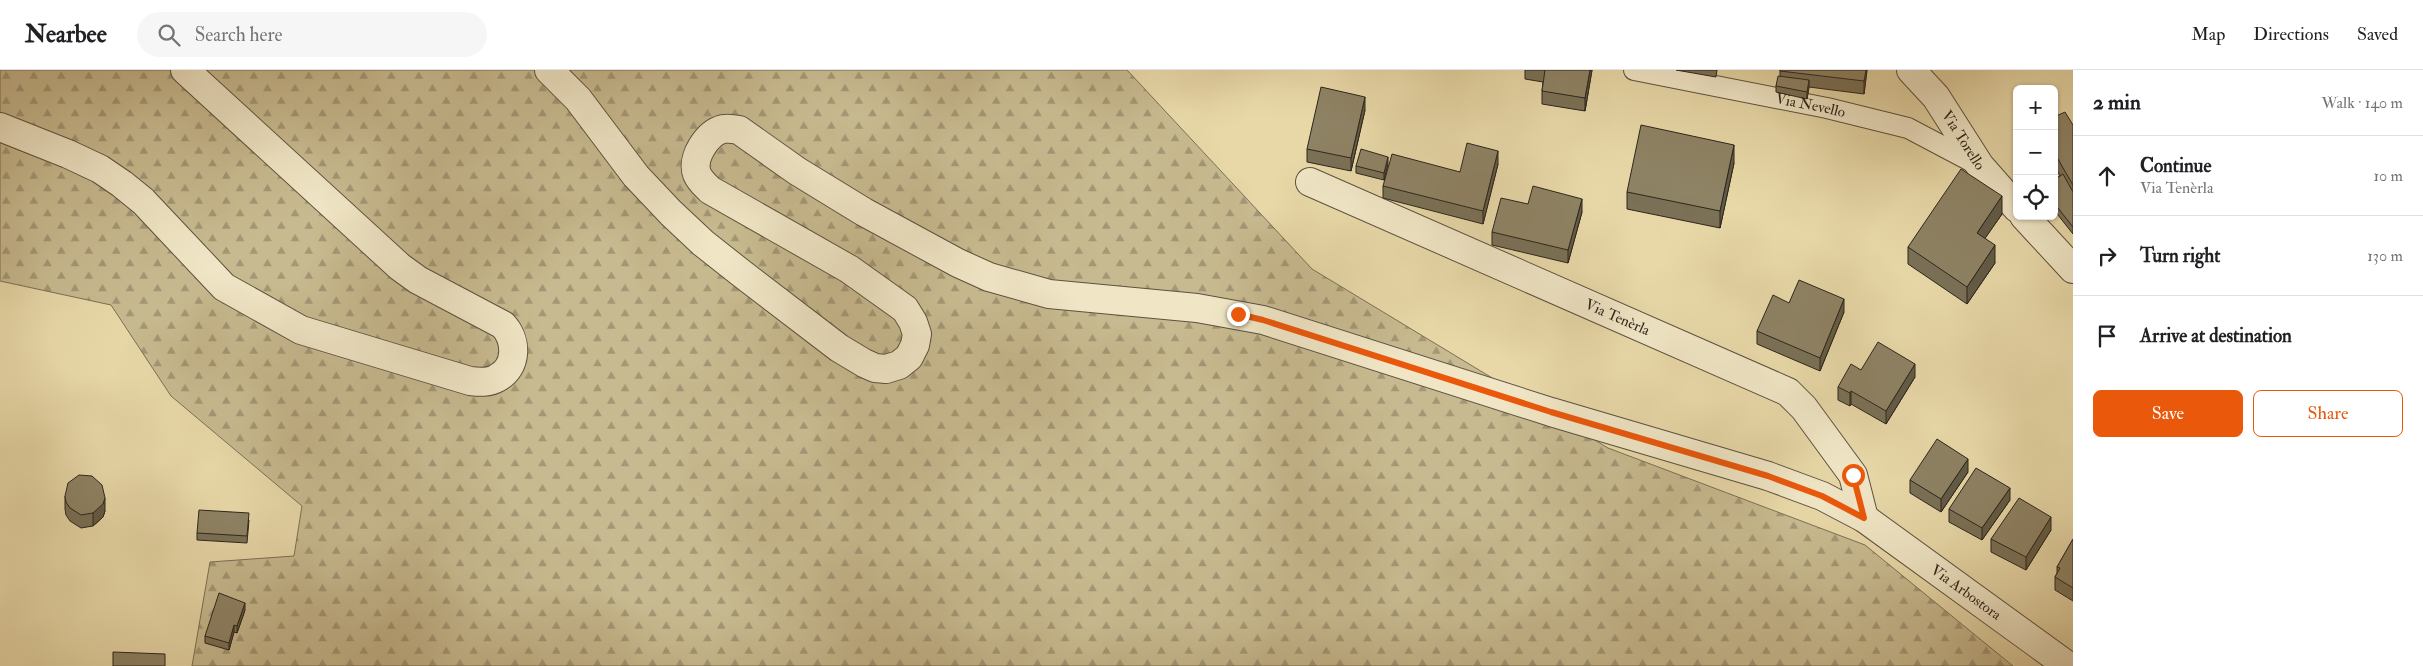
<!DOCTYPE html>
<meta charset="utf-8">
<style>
body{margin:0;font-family:"IM FELL Double Pica",serif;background:#f6f6f6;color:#202124}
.controls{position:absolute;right:15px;top:15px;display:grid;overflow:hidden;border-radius:8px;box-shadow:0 1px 4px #0004}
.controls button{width:45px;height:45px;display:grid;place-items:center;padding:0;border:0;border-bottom:1px solid #e0e0e0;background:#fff;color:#202124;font:25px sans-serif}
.stop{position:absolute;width:15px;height:15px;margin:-11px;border:4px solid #ea580c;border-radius:50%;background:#fff}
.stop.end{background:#ea580c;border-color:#fff;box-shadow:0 1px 5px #0008}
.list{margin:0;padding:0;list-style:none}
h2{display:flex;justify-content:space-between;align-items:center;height:65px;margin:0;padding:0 20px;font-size:21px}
h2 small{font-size:16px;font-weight:400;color:#757577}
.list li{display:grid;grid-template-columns:32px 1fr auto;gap:15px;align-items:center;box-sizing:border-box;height:80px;padding:0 20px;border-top:1px solid #e0e0e0}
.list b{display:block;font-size:19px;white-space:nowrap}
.list p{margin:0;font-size:16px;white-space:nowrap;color:#757577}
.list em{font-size:16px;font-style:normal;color:#757577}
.actions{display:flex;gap:10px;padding:15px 20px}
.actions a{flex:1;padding:11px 0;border:1px solid #ea580c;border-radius:8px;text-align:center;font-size:18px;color:#ea580c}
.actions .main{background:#ea580c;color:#fff}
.icon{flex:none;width:28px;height:28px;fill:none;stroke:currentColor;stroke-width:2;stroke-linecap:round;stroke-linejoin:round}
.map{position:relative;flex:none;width:2073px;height:596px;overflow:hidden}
header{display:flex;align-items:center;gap:30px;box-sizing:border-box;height:70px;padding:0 25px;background:#fff;border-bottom:1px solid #e0e0e0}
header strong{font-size:24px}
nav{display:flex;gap:28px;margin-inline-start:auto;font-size:18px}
.search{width:350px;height:45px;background:#f6f6f6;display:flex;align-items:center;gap:12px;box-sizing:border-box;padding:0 18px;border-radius:28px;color:#757577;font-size:19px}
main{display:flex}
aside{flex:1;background:#fff}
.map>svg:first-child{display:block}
.forest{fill:url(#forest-firs);stroke:#7a7056}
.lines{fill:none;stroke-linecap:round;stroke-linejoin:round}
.service-casing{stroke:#5c523f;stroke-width:22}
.minor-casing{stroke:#5c523f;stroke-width:30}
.tertiary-casing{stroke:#5c523f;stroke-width:30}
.service{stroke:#f0e6c6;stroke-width:20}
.minor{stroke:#f0e6c6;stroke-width:28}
.tertiary{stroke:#f0e6c6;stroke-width:28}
.wall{fill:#7a7157;stroke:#2d261c}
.shaded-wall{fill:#635c47;stroke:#2d261c}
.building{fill:#8e8365;stroke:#2d261c}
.route{stroke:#ea580c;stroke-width:6}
.labels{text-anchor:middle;stroke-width:4;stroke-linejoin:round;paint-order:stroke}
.street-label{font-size:15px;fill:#2d261c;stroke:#f0e6c6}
</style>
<header>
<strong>Nearbee</strong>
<div class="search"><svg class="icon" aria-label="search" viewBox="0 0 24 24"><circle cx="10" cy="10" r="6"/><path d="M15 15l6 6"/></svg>Search here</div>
<nav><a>Map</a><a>Directions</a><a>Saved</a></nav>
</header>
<main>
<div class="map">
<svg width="2073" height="596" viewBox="0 0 2073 596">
<defs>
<pattern id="forest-firs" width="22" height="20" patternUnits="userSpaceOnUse" patternTransform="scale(1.25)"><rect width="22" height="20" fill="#c8ba90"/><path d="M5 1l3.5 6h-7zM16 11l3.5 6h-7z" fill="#a39775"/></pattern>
</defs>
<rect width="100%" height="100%" fill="#e8d8a8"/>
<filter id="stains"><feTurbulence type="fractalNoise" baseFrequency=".004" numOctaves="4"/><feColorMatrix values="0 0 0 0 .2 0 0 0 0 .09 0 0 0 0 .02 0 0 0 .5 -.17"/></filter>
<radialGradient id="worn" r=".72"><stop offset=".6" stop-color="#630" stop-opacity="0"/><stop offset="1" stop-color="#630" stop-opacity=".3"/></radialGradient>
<path class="forest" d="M0 0H1127L1312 199 1608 378 1865 475 2013 596H192L210 492 294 486 302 436 171 326 111 235 0 211Z"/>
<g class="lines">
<g class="service-casing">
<g id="service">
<path id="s1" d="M1634 0 1827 38 1908 58 1980 96"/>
</g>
</g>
<g class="minor-casing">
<g id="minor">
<path id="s2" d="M1911 0 1936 27 1980 96 2017 138"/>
<path id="s3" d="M1310 112 1788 322 1804 338 1853 405 1864 448"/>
<path d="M2024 146 2073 199"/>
</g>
</g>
<g class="tertiary-casing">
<g id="tertiary">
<path id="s4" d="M549 0 578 29 636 106 671 143 703 173 741 203 839 278 864 293 875 298 886 299 899 295 909 287 915 275 917 264 913 252 905 239 849 199 710 120C705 115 700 111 697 104 691 88 707 63 723 59 729 58 734 59 739 60L797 101 864 142 958 193 989 207 1049 224 1197 238 1263 250 1551 342 1768 406 1822 426 1864 448 2068 596"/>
<path d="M0 57 68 84 100 99 122 114 143 131 224 217 301 260 470 311C479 312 489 313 497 308 518 297 517 270 503 255L418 210 400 197 185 0"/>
</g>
</g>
<use href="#service" class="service"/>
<use href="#minor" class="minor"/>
<use href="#tertiary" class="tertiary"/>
</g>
<path class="wall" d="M1525 0H1592L1585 41 1542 34V21L1543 12 1525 9Z
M1676 0H1717L1716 7Z
M1780 0H1867L1864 24 1809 17 1807 29 1776 22V16L1780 7Z
M1365 40 1351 101 1307 92V79Z
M2054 47 2073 55V164L2054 140V110L2060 106 2054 95Z
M1734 93 1720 158 1627 139V122Z
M1388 94 1384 110 1356 103V96Z
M1498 94 1483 154 1383 128V116L1460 102Z
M1528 134 1582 142 1568 193 1492 175V162Z
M2002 144 1985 168 1995 193 1967 234 1908 194V177Z
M1789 233 1844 242 1820 301 1757 274V261Z
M1861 300 1915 307 1886 354 1851 334 1850 336 1838 330V317Z
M1968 402 1941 442 1910 423V410Z
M65 426 105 441 103 447 93 456 81 458 70 451 66 445 65 439Z
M2010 430 1982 470 1949 452V439Z
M249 450 247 473 197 470V463Z
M2051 460 2026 500 1991 482V469Z
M2073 469V531L2055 520V507L2057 503V497Z
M245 540 237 563 234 562 229 580 205 573V566Z"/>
<path class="shaded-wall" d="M1590 0H1592L1585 41V28Z
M1866 0H1867L1864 24V11Z
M1809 10V17L1807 29V22Z
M1365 27V40L1351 101V88Z
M1734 75V93L1720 158V141Z
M1498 81V94L1483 154V141Z
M1388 87V94L1384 110V103Z
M2002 126V144L1977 180V163Z
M1582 129V142L1568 193V180Z
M1995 175V193L1967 234V217Z
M1844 229V242L1820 301V288Z
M1915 294V307L1886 354V341Z
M1851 321V334L1850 336V323Z
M1968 389V402L1941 442V429Z
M2010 418V430L1982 470V458Z
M105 428V441L103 447 93 456V443Z
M2051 447V460L2026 500V487Z
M245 533V540L237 563V556Z
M234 555V562L229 580V573Z"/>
<path class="building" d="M1545 0H1590L1585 28 1542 21Z
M1780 0H1866L1864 11 1780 1Z
M1778 6 1809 10 1807 22 1776 16Z
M1321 17 1365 27 1351 88 1307 79Z
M2065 42 2073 55V115L2063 98 2054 82V47Z
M1641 55 1734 75 1720 141 1627 122Z
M1467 73 1498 81 1483 141 1383 116 1392 84 1460 102Z
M1361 79 1388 87 1384 103 1356 96Z
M1961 99 2002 126 1977 163 1995 175 1967 217 1908 177Z
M2063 104 2073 122V157L2054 133V110Z
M1533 116 1582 129 1568 180 1492 162 1501 128 1528 134Z
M1799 210 1844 229 1820 288 1757 261 1773 225 1789 233Z
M1878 272 1915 294 1886 341 1851 321 1850 323 1838 317 1851 294 1861 300Z
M1937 369 1968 389 1941 429 1910 410Z
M1976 398 2010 418 1982 458 1949 439Z
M79 405 92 406 102 415 105 428 103 434 93 443 81 445 70 438 66 432 65 426 68 413Z
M2019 428 2051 447 2026 487 1991 469Z
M199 440 249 443 247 466 197 463Z
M2073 469V518L2055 507 2060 498 2057 497Z
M219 523 245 533 237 556 234 555 229 573 205 566Z
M113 582 165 584V596H113Z"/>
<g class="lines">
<path class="route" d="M1238 244 1263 250 1551 342 1768 406 1822 426 1864 448 1853 405"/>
</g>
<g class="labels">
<g class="street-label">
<text dy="5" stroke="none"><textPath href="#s1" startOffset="180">Via Nevello</textPath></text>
<text dy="5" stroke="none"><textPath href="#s2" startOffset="88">Via Torello</textPath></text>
<text dy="5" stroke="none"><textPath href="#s3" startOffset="336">Via Tenèrla</textPath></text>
<text dy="5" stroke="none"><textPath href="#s4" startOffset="2186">Via Arbostora</textPath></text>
</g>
</g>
<rect width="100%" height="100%" filter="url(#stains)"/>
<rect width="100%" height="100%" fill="url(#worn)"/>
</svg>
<div class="controls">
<button>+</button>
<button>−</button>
<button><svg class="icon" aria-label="locate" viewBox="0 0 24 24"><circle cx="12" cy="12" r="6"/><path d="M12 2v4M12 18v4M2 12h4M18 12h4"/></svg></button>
</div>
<div class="stop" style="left:1853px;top:405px"></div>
<div class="stop end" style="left:1238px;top:244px"></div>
</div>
<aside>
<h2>2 min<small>Walk · 140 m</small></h2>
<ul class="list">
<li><svg class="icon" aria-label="ahead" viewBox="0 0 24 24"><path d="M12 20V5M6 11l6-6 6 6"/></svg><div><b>Continue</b><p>Via Tenèrla</p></div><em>10 m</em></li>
<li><svg class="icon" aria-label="right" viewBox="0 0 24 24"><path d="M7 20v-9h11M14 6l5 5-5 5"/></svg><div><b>Turn right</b></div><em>130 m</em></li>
<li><svg class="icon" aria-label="arrive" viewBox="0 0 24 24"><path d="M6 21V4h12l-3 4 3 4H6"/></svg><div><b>Arrive at destination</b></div></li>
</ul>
<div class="actions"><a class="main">Save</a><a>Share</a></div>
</aside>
</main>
